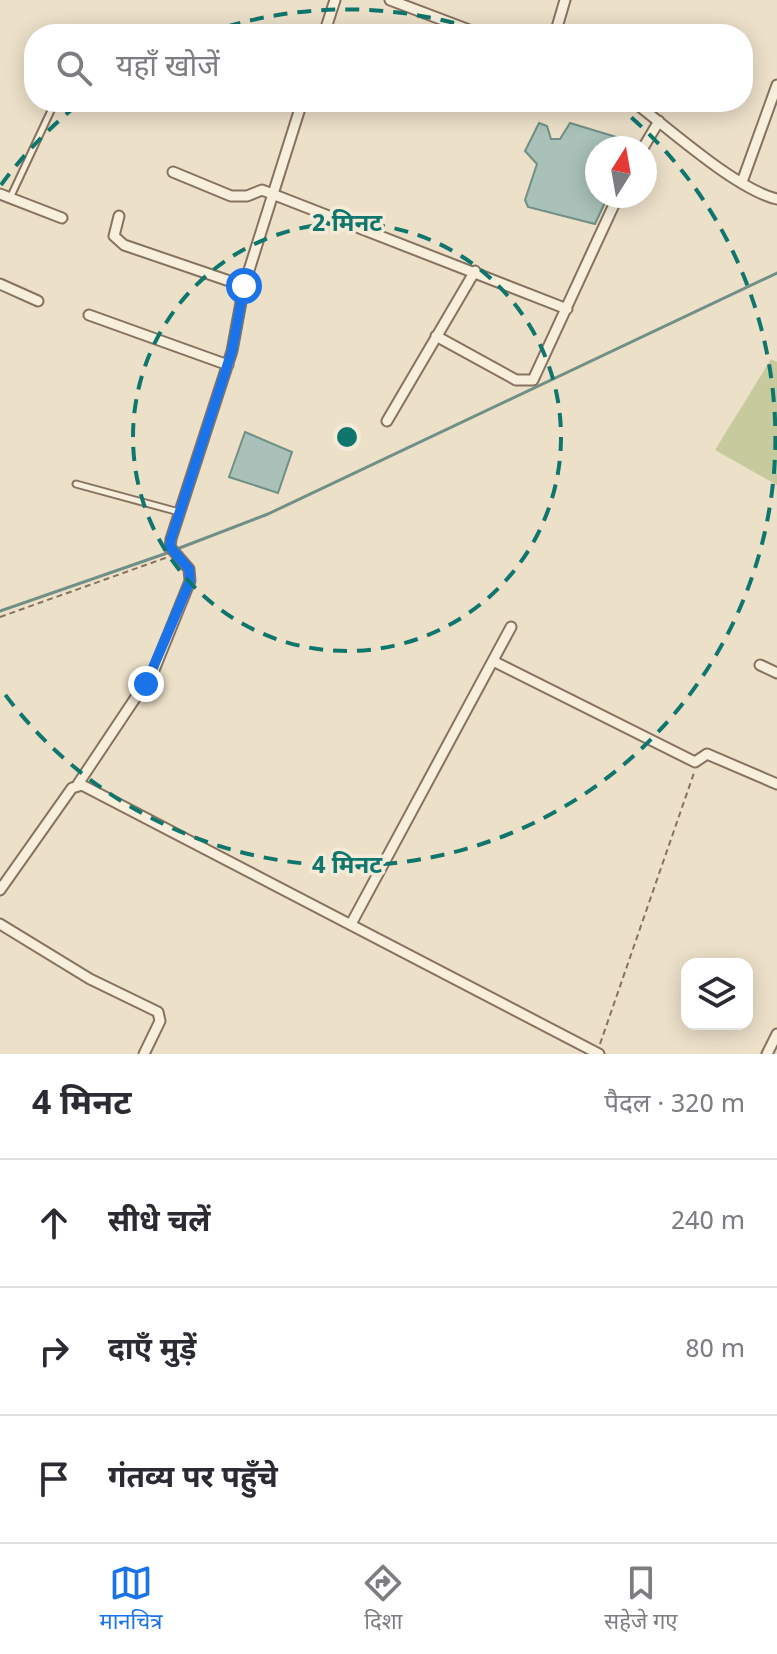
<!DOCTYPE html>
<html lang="hi">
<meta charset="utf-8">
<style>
body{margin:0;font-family:Georgia,"Noto Sans Devanagari",serif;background:#f2f2f3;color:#2b2b33}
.controls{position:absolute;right:24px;bottom:24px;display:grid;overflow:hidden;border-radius:16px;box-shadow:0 4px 20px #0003}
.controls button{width:72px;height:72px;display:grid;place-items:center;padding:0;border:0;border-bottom:2px solid #e1e1e2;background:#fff;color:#2b2b33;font:40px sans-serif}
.compass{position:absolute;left:585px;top:136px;width:72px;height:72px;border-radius:50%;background:#fff;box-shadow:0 4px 20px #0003;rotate:11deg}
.stop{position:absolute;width:24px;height:24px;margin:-18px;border:6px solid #1a73e8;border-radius:50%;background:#fff}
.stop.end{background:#1a73e8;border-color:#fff;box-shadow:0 2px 8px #0008}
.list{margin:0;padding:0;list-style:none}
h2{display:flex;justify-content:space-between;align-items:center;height:104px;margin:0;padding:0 32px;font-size:34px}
h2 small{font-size:26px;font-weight:400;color:#7c7c81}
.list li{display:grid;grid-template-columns:52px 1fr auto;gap:24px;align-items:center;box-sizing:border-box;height:128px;padding:0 32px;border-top:2px solid #e1e1e2}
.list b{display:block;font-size:30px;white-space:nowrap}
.list em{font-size:26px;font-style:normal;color:#7c7c81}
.icon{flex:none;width:44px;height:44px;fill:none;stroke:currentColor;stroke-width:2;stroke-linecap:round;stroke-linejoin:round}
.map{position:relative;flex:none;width:777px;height:1054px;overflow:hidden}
.search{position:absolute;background:#fff;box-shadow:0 4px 20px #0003;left:24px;right:24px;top:24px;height:88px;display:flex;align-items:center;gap:20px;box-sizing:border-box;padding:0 28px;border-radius:32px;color:#7c7c81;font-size:30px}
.sheet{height:488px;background:#fff}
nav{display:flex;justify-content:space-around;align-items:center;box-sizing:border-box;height:112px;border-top:2px solid #e1e1e2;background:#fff;font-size:22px;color:#7c7c81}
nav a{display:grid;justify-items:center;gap:4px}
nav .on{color:#1a73e8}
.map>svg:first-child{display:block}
.green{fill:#c7ca9d}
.water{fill:#a9c1b8;stroke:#708f86;stroke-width:2}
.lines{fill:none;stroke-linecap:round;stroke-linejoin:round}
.stream{stroke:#708f86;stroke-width:3}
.lane-casing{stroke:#87725f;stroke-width:9}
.street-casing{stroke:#87725f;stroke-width:13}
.path{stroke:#87725f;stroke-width:2;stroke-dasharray:6 4;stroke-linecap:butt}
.lane{stroke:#f7eedc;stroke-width:5}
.street{stroke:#f7eedc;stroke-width:9}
.route{stroke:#1a73e8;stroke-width:10}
.ring{fill:none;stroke:#0f766e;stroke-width:4;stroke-dasharray:14 10}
.centre{fill:#0f766e;stroke:#f4ead8;stroke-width:4}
.ring-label{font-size:24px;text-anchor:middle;font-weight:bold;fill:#0f766e;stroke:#f4ead8;stroke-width:7;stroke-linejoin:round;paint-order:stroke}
</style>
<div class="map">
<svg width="777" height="1054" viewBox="0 0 777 1054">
<rect width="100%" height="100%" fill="#ece0c9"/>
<path class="green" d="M771 359 777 362V485L715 450Z"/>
<path class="water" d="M539 123 547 126 551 139H560L570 123 633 142 630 148H597V196H608L595 224 528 207 525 200 537 164 525 151Z
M245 432 292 452 278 493 229 477Z"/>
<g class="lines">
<path class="stream" d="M177 549 268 514 777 273
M0 611 170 552"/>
<g class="lane-casing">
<path id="lane" d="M10 198 55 102
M76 484 179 512"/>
</g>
<g class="street-casing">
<path id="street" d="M390 0 480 34
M324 34 335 0
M555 34 565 0
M634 102C668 128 737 190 777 199
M643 148 659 121
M173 172 231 196H247L262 190 567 309
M742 182 777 85
M0 194 62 218
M119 216 114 236 124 245 244 286
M0 284 38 301
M89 315 228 365
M436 336 516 380H533L618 196
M387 421 475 271
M493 661 695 762 707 754 777 784
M760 665 777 673
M78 784 154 670 190 581 189 569 170 547 171 539 232 351 244 286 302 102
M0 890 72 788 82 785 599 1054
M0 924 90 979 158 1012 160 1021 144 1054
M351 924 511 627
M767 1054 777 1034"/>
</g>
<path class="path" d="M0 617 168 557
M600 1044 695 770"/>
<use href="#lane" class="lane"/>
<use href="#street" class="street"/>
</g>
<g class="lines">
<path class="route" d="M146 684 190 581 189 569 170 547 171 539 232 351 244 286"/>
</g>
<g class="ring">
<circle cx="347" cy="437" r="214"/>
<path d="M1 185A428 428 0 0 1 81 102M204 34A428 428 0 0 1 490 34M613 102A428 428 0 1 1 1 689"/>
</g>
<circle cx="347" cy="437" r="12" class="centre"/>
<g class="ring-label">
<text x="347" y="231">2 मिनट</text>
<text x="347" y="873">4 मिनट</text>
</g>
</svg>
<div class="controls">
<button><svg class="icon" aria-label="layers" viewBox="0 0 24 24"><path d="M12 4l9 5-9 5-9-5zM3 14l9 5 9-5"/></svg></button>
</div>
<svg class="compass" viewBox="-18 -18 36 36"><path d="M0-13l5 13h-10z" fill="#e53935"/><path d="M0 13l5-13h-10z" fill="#7c7c81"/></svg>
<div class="stop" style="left:244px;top:286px"></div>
<div class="stop end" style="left:146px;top:684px"></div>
<div class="search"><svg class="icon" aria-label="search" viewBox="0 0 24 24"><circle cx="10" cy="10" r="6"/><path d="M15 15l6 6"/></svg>यहाँ खोजें</div>
</div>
<section class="sheet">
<h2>4 मिनट<small>पैदल · 320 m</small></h2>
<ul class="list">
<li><svg class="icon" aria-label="ahead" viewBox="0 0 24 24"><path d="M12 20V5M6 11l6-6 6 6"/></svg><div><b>सीधे चलें</b></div><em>240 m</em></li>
<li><svg class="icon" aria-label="right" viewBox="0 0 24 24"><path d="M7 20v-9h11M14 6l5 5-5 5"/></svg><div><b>दाएँ मुड़ें</b></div><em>80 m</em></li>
<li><svg class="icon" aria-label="arrive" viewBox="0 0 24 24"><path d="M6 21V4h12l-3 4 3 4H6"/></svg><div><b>गंतव्य पर पहुँचे</b></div></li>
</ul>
</section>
<nav>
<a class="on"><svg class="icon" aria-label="map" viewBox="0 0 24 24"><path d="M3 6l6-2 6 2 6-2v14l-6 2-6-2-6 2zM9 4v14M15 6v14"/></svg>मानचित्र</a>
<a><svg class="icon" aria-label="directions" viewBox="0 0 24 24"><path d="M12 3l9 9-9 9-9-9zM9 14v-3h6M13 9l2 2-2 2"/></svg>दिशा</a>
<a><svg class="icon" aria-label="saved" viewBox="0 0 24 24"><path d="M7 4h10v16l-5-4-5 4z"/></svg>सहेजे गए</a>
</nav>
